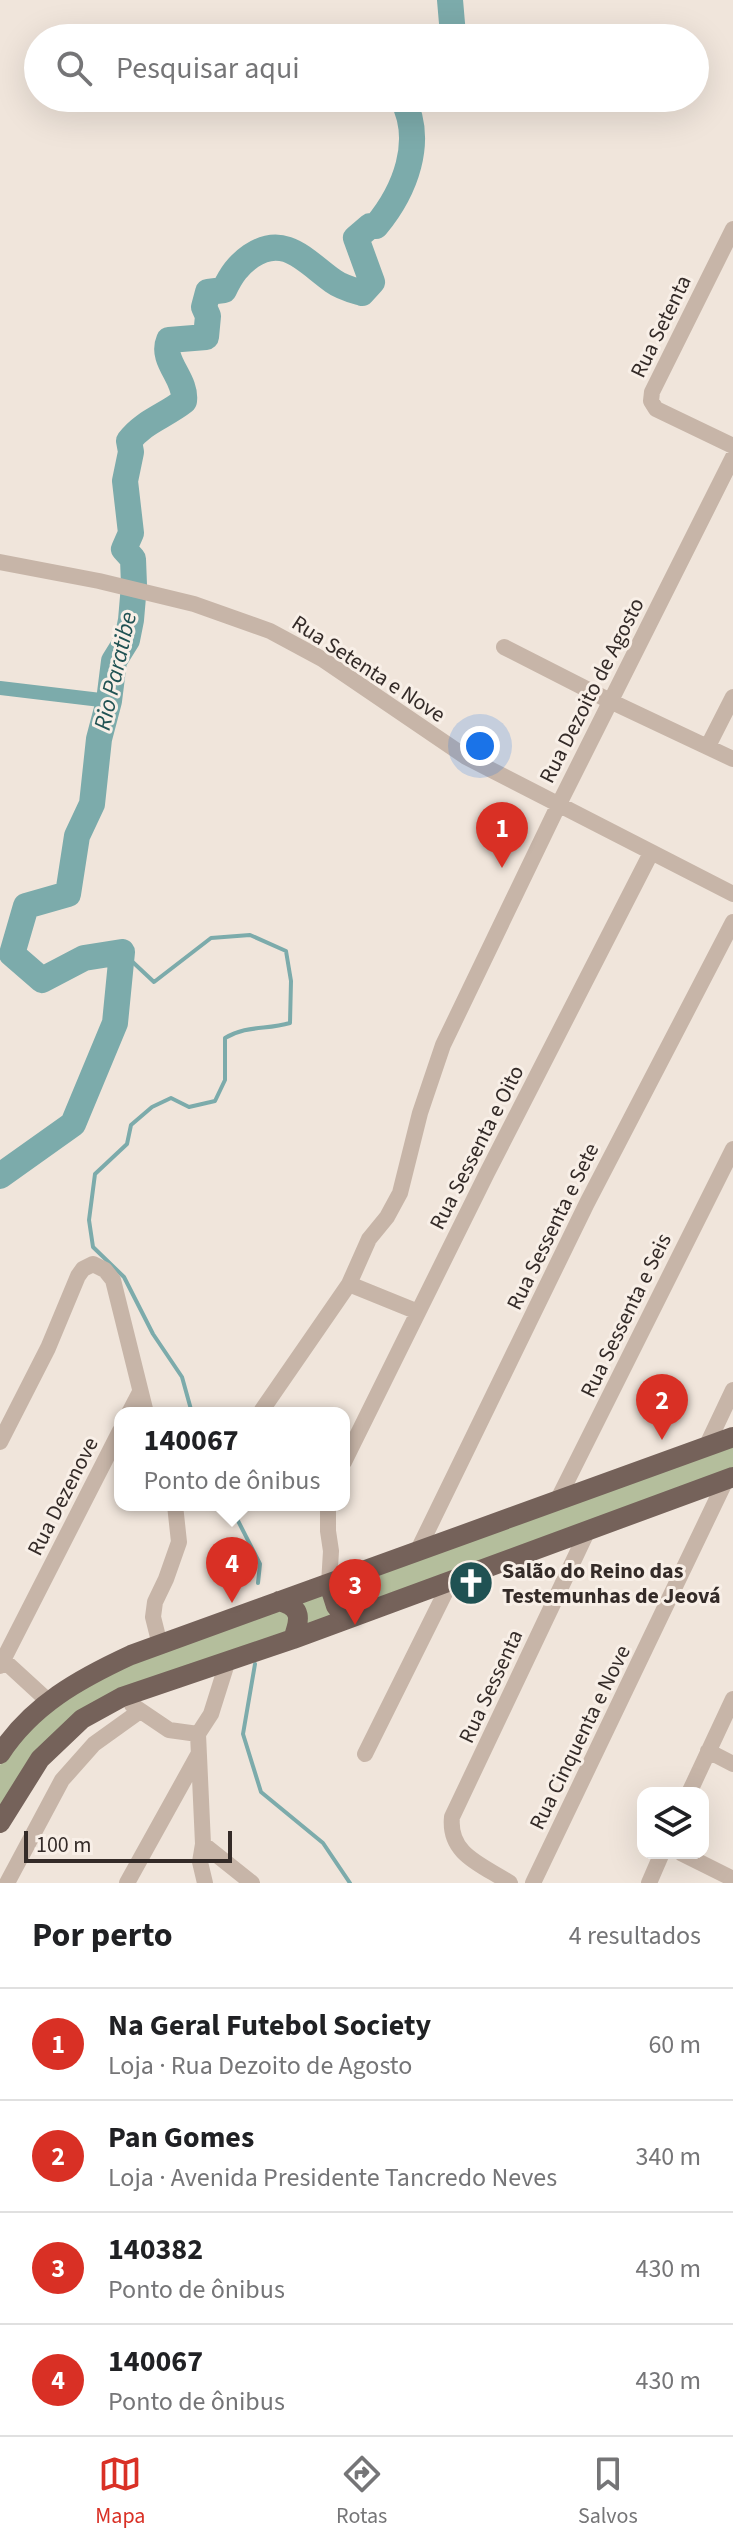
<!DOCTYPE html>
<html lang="pt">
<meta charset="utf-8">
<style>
body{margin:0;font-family:"Source Sans 3",sans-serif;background:#f6f6f6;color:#202124}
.controls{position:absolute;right:24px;bottom:24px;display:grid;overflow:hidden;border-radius:16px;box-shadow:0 8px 32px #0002}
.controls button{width:72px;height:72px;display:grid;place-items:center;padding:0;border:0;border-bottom:2px solid #e0e0e0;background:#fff;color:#202124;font:40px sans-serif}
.scale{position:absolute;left:24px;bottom:20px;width:208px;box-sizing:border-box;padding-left:8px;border:4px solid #342b28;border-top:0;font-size:22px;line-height:28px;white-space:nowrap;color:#342b28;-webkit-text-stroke:6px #f8efe7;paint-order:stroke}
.you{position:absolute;left:480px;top:746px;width:28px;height:28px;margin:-20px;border:6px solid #fff;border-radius:50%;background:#1a73e8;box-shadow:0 0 0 12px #1a73e833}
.badge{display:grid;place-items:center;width:52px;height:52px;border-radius:50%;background:#d93025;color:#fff;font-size:26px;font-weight:700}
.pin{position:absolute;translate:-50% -66px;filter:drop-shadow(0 2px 4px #0008)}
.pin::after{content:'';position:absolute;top:42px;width:28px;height:24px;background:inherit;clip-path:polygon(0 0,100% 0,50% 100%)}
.popup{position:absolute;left:114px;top:1407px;width:236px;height:104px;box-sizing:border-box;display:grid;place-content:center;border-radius:16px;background:#fff;filter:drop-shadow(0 2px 6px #0005);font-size:26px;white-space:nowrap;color:#757577}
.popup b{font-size:30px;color:#202124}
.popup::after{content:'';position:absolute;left:50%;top:100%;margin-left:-16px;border:16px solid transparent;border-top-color:#fff}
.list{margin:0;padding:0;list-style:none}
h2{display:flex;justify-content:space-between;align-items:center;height:104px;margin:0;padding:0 32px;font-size:34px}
h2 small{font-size:26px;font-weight:400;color:#757577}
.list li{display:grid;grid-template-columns:52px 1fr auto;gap:24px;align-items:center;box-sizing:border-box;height:112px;padding:0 32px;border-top:2px solid #e0e0e0}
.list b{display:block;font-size:30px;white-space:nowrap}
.list p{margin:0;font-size:26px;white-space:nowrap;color:#757577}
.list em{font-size:26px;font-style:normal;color:#757577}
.icon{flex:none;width:44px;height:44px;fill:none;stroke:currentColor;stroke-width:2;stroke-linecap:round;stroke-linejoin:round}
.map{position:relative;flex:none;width:733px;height:1883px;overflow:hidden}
.search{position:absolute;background:#fff;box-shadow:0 8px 32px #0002;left:24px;right:24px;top:24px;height:88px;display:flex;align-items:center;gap:20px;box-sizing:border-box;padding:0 28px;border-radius:44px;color:#757577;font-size:30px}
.sheet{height:552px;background:#fff}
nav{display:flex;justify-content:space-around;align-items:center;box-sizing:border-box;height:112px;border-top:2px solid #e0e0e0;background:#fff;font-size:22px;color:#757577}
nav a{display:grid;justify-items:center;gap:4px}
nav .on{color:#d93025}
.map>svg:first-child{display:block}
.green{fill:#b4be9c}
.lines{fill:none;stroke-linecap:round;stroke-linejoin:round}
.stream{stroke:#7cabab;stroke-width:4}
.canal{stroke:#7cabab;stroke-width:14}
.river{stroke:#7cabab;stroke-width:26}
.minor{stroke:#c7b5a8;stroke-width:16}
.major{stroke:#75625a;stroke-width:20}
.labels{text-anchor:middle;stroke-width:6;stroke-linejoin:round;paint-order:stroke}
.street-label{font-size:22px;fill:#342b28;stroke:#f8efe7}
.poi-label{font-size:22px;font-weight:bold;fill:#342b28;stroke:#f8efe7;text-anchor:start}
.water-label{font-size:24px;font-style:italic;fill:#205253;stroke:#f8efe7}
</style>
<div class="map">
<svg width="733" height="1883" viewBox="0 0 733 1883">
<rect width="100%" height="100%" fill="#f0e5db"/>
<path class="green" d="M733 1440V1472L88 1711 0 1813V1765L20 1735 58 1698 120 1665Z"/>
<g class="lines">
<path class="stream" d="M122 952 154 982 211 938 250 935 286 951 291 981 290 1023C266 1030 247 1025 225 1038V1080L215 1101 189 1107 171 1098 152 1107 131 1125 127 1144 95 1174 89 1220 93 1247 124 1277 153 1334 182 1377 192 1413
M230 1505 260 1564 258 1583
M255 1664 243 1734 261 1792 323 1843 350 1883"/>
<path class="canal" d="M0 688 109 701"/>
<path class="river" d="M450 0 453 35 451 38
M0 1176 73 1124 115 1023 122 952 84 958 42 980 12 954 26 906 68 894 77 836 92 804 99 739 109 701 114 661 127 640 131 620 134 585 133 559 124 549 131 533 125 481 131 452 129 441C143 422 165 416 184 401 187 379 160 361 169 340L206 337 208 316 204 307 208 292 224 290C231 275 238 265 251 256 285 233 306 262 333 281 341 287 352 290 362 293L372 282 356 238 370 226H376C405 191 425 141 402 98"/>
<path class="minor" d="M733 229 652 392 651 401 656 409 733 446
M0 562 99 581 194 604 270 631 322 659 466 757 733 894
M504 647 610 701 733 759
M708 746 733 697
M349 1284 418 1312
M129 1413 140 1392
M260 1413 349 1284 369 1239 387 1217 400 1193 420 1113 443 1045 558 806 733 457
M0 1442 48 1348 78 1276 83 1269 93 1264 105 1270 113 1280 146 1413
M706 1447 733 1390
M344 1462 487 1173 651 853
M557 1501 733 1149
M328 1505V1531L331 1551 329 1584
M417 1552 587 1203 733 922
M160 1645 153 1617 155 1602 166 1579 179 1542 175 1505
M0 1657 47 1700
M0 1666 120 1431
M132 1705 169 1730 198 1734
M708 1751 733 1764
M365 1754 451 1581
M689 1793 733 1699
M203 1844 252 1883
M681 1853 733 1879
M7 1883 62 1780 94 1744 140 1711
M127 1883 198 1755
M205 1883 200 1862 203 1844 198 1734 211 1714 228 1660
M510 1883C483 1865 448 1855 452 1817L588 1530
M533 1883 726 1480
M649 1883 662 1853"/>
<path class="major" d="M329 1584 336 1606 346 1619
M279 1601C303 1607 300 1620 293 1639
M0 1754C32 1705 79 1679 131 1655L733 1437
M0 1823 40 1759 82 1719 122 1697 293 1639 733 1477"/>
</g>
<defs>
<g id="church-disc" transform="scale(2.3)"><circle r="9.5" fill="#205253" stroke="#f8efe7"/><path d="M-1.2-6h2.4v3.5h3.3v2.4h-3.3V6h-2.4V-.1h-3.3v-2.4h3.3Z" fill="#fff"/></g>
</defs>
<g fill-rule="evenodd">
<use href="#church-disc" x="471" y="1583"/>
</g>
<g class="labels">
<g class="street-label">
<text transform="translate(660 326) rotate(-64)" y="8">Rua Setenta</text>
<text transform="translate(369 668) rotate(33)" y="8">Rua Setenta e Nove</text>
<text transform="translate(591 690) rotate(-63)" y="8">Rua Dezoito de Agosto</text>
<text transform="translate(476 1147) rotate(-63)" y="8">Rua Sessenta e Oito</text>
<text transform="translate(552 1226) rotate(-64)" y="8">Rua Sessenta e Sete</text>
<text transform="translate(625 1315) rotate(-64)" y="8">Rua Sessenta e Seis</text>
<text transform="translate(62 1496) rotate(-63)" y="8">Rua Dezenove</text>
<text transform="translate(490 1686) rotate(-65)" y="8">Rua Sessenta</text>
<text transform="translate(579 1737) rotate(-64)" y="8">Rua Cinquenta e Nove</text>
</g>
<g class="poi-label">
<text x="502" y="1578">Salão do Reino das<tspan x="502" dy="25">Testemunhas de Jeová</tspan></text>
</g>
<g class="water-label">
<text transform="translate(115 671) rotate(-77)" y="8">Rio Paratibe</text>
</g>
</g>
</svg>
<div class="controls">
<button><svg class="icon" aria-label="layers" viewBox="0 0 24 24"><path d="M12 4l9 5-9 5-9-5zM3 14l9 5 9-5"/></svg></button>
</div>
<div class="scale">100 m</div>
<div class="you"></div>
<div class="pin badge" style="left:502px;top:868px">1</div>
<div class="pin badge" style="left:662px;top:1440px">2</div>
<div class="pin badge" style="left:355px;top:1625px">3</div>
<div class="pin badge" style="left:232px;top:1603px">4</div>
<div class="popup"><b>140067</b>Ponto de ônibus</div>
<div class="search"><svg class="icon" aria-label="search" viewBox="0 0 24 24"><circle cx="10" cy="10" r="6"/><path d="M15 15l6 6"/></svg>Pesquisar aqui</div>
</div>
<section class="sheet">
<h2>Por perto<small>4 resultados</small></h2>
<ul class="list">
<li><span class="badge">1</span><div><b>Na Geral Futebol Society</b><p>Loja · Rua Dezoito de Agosto</p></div><em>60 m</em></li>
<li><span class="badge">2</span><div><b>Pan Gomes</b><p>Loja · Avenida Presidente Tancredo Neves</p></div><em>340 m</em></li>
<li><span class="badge">3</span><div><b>140382</b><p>Ponto de ônibus</p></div><em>430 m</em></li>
<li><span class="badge">4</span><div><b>140067</b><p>Ponto de ônibus</p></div><em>430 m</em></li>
</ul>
</section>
<nav>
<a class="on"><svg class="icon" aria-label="map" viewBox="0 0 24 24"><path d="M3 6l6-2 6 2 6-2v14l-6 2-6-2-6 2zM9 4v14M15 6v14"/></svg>Mapa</a>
<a><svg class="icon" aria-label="directions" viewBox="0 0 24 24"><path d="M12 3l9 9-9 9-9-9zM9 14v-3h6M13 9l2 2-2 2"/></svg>Rotas</a>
<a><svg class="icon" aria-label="saved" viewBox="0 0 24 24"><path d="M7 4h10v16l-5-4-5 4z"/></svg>Salvos</a>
</nav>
